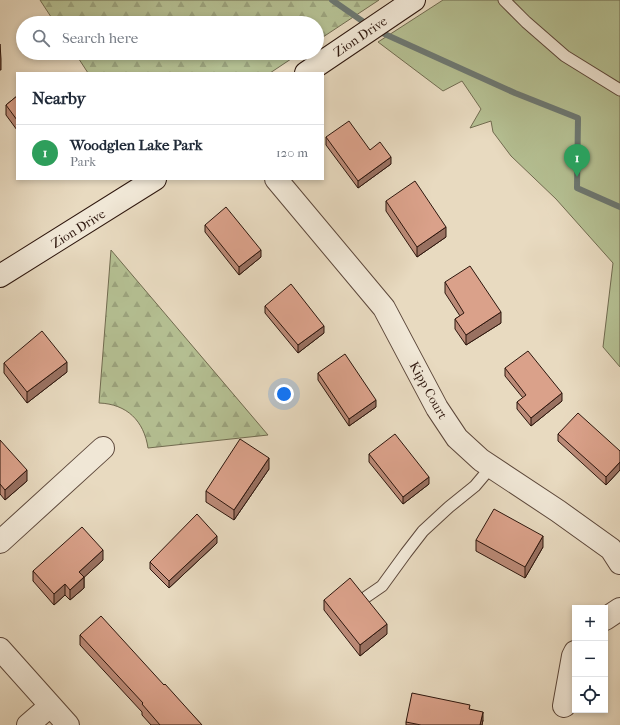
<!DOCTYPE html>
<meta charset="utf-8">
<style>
body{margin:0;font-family:"IM FELL French Canon",serif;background:#f6f6f7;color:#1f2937}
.controls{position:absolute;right:12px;bottom:12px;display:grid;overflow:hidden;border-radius:0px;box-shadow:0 2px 6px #0003}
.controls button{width:36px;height:36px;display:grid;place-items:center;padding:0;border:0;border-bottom:1px solid #e0e1e3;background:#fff;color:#1f2937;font:20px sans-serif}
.you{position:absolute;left:284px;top:394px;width:14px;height:14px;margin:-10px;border:3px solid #fff;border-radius:50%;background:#1a73e8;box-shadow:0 0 0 6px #1a73e833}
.badge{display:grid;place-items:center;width:26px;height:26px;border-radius:50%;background:#ea580c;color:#fff;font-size:13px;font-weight:700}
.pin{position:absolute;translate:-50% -33px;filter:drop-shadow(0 1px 2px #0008)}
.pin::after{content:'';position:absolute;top:21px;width:14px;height:12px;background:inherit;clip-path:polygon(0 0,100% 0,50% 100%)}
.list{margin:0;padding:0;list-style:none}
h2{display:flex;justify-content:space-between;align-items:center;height:52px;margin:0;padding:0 16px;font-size:17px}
h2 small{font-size:13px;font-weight:400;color:#747a83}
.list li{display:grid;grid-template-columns:26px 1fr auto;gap:12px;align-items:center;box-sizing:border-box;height:56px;padding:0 16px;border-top:1px solid #e0e1e3}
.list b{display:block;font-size:15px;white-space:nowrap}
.list p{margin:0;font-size:13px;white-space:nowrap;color:#747a83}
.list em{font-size:13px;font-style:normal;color:#747a83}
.icon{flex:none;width:22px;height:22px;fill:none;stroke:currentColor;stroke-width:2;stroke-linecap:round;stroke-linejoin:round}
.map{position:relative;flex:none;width:620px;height:725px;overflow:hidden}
.search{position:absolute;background:#fff;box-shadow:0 2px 6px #0003;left:16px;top:16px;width:308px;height:44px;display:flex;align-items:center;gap:10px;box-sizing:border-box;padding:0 14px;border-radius:22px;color:#747a83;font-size:15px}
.panel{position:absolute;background:#fff;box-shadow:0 2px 6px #0003;left:16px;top:72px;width:308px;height:108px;border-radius:0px}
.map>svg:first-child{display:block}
.green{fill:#b5c093;stroke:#716b50}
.forest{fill:url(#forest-firs);stroke:#716b50}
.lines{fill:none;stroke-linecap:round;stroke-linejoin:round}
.stream{stroke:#6d7872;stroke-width:6}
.lane-casing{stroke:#5c473a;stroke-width:13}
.street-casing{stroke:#5c473a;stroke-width:24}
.secondary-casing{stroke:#2d160d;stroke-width:24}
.lane{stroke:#f0e7d6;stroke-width:11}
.street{stroke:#f0e7d6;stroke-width:22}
.secondary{stroke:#f0e7d6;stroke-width:22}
.wall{fill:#bb8a77;stroke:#2d160d}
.shaded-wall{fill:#997161;stroke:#2d160d}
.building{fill:#daa18a;stroke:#2d160d}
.labels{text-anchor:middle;stroke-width:3;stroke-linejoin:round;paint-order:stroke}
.street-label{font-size:13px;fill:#2d160d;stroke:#f0e7d6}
</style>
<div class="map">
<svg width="620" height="725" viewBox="0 0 620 725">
<defs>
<pattern id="forest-firs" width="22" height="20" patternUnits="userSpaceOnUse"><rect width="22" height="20" fill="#b5c093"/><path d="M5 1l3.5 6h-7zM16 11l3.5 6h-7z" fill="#9ca47e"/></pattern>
</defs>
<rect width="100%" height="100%" fill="#e8dac0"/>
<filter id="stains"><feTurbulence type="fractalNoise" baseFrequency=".005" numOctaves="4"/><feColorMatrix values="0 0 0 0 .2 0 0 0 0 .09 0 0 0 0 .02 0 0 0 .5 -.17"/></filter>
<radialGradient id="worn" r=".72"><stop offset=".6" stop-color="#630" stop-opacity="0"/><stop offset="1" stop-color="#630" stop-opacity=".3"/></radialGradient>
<path class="green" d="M443 0H620V367L603 347 613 263 556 199 511 156 493 132 491 121 470 128 481 109 462 81 443 91 378 42Z"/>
<path class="forest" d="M40 0H379L317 41V23H55Z
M75 53H300L270 73H88Z
M111 250 268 435 148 448C144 421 127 404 99 403Z"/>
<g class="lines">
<path class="stream" d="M332 0 368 25
M378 31 515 93 578 118 577 188 620 207"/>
<g class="lane-casing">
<path id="lane" d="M504 0 526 22 565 56 620 90
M366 597 382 586 406 553 423 531 449 507 475 486 491 467"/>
</g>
<g class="street-casing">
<path id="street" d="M276 179 384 308 437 408 457 438 481 460 558 511 611 549 620 563
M0 542 103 448
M605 619 620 609
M0 649 68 725
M564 706 573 656 575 652
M28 725 50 706"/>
</g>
<g class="secondary-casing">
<path id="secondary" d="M306 73 414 0
M0 276 155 179"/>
</g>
<use href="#lane" class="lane"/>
<use href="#street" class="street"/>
<use href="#secondary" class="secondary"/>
</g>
<path class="wall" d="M0 44 1 59V70H0Z
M17 96V130L6 115V105Z
M326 137 370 150 391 164 358 188 326 145Z
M386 201 446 237 417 257 386 211Z
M205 225 261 257 239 275 205 232Z
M445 282 501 323 466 345 455 329V319L460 316 445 293Z
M265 306 324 333 298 353 265 313Z
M4 363 67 372 27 403 4 373Z
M505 368 562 401 531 426 517 409V402L523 398 505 376Z
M318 373 376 407 349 426 318 380Z
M558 434 620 451V470L606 485 558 441Z
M0 441 27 481 5 500 0 494Z
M369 454 429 484 403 504 369 462Z
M269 469 234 520 206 502V491Z
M476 540 543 547 525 578 476 551Z
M217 543 169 588 150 569V562Z
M103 560 84 577V588L70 600 65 595 54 605 33 581V571Z
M324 600 387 634 360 656 324 610Z
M80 635 164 685 202 725H151L142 715V712L80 645Z
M470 710 483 720 482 725H406V722Z"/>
<path class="shaded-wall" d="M391 157V164L358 188V181Z
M446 227V237L417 257V247Z
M261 250V257L239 275V267Z
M501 312V323L466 345V335Z
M324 326V333L298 353V345Z
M67 362V372L27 403V392Z
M562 393V401L531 426V418Z
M376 400V407L349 426V419Z
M269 458V469L234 520V510Z
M620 462V470L606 485V477Z
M27 470V481L5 500V490Z
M429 477V484L403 504V497Z
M217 536V543L169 588V581Z
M543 536V547L525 578V567Z
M103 550V560L79 582V572Z
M84 577V588L70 600V590Z
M65 584V595L54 605V594Z
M387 624V634L360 656V645Z
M483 712V720L482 725H480Z"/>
<path class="building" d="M17 96V120L6 105Z
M349 121 370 150 380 142 391 157 358 181 326 137Z
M415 181 446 227 417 247 386 201Z
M226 207 261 250 239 267 205 225Z
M470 266 501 312 466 335 455 319 464 313 445 282Z
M291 284 324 326 298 345 265 306Z
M42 331 67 362 27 392 4 363Z
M528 351 562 393 531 418 517 402 526 395 505 368Z
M345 354 376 400 349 419 318 373Z
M578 413 620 451V462L606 477 558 434Z
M395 434 429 477 403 497 369 454Z
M240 439 269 458 234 510 206 491Z
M0 440 27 470 5 490 0 484Z
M494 509 543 536 525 567 476 540Z
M197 514 217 536 169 581 150 562Z
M82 527 103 550 79 572 84 577 70 590 65 584 54 594 33 571Z
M350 578 387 624 360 645 324 600Z
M101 616 164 685 165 684 202 725H160L142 704 143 703 80 635Z
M412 693 470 705 469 709 483 712 480 725H421L406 722Z"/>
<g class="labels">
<g class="street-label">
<text transform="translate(360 36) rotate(-34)" y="5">Zion Drive</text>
<text transform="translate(78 228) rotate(-32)" y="5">Zion Drive</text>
<text transform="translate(429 390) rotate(61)" y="5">Kipp Court</text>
</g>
</g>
<rect width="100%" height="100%" filter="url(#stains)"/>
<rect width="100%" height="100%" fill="url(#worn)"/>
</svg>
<div class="controls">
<button>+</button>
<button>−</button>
<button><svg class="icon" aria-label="locate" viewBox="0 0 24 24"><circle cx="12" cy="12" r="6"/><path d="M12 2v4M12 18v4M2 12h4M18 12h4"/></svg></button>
</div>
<div class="you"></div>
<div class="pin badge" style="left:577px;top:177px;background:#2e9e5b">1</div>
<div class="search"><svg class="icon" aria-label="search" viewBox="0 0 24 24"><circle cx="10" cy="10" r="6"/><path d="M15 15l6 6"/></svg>Search here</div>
<section class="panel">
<h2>Nearby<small></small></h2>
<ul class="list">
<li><span class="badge" style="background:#2e9e5b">1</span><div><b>Woodglen Lake Park</b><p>Park</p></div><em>120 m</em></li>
</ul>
</section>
</div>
